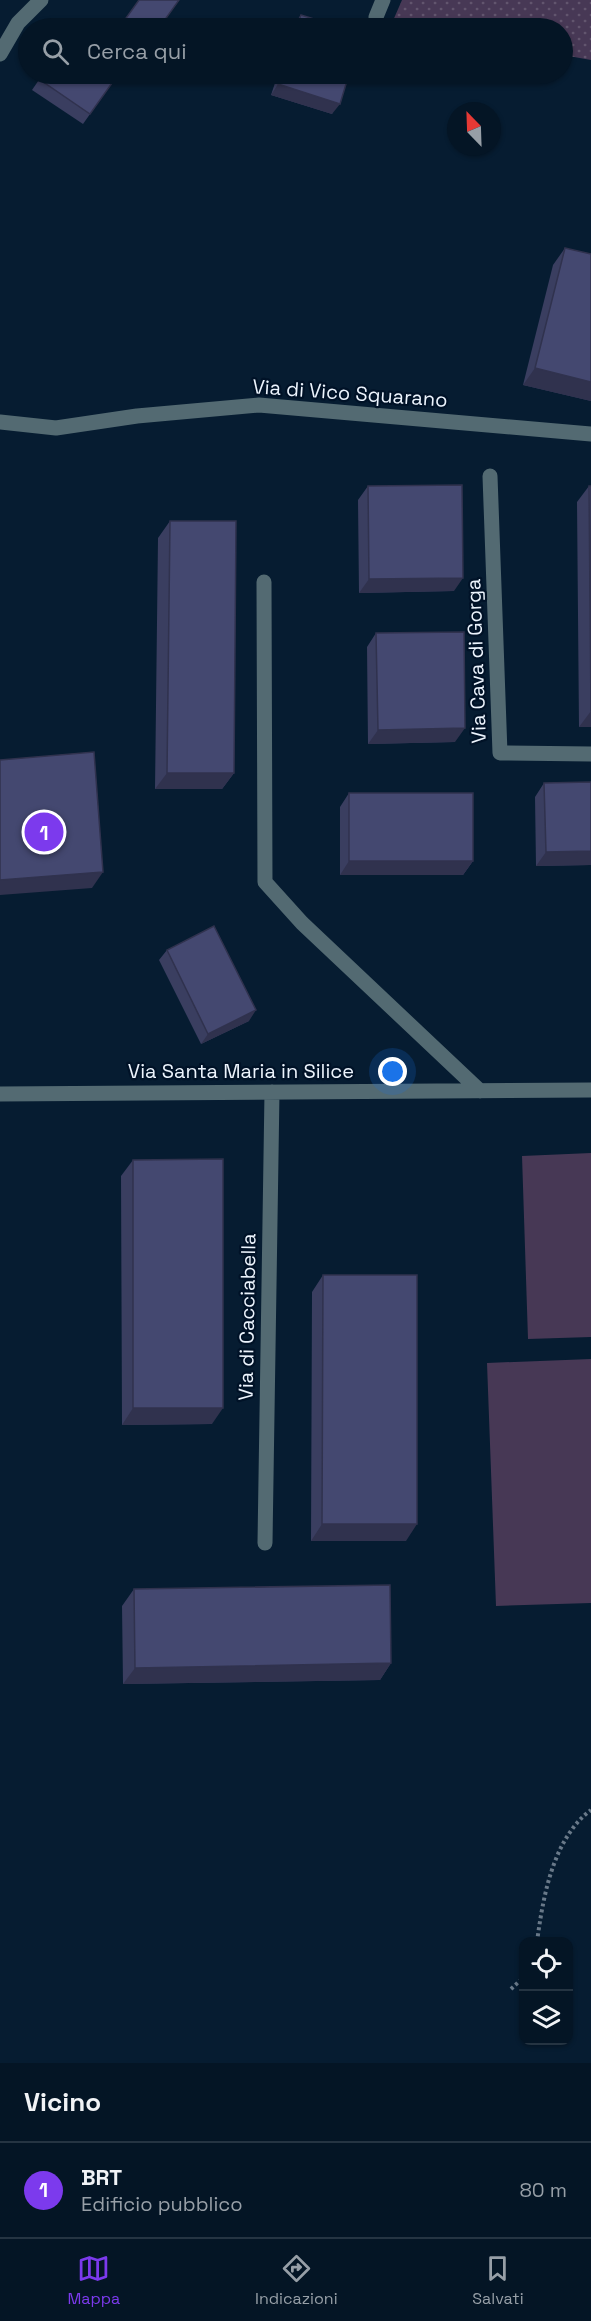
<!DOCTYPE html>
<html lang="it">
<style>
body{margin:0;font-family:"Space Grotesk",sans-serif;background:#0d1e2d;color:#f1f3f6}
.controls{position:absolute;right:18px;bottom:18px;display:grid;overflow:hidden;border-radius:12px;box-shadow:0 2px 4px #0004}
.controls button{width:54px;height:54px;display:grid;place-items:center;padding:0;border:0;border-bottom:2px solid #253442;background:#041525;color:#f1f3f6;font:30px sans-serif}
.compass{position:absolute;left:447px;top:102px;width:54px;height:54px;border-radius:50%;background:#041525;box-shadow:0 2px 4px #0004;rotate:337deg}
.you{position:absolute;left:393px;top:1072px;width:21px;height:21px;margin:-15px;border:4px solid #fff;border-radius:50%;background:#1a73e8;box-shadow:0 0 0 9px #1a73e833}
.badge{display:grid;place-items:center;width:39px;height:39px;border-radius:50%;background:#7c3aed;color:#fff;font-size:20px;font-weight:700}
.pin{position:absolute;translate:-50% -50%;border:3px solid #fff;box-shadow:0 2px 6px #0006}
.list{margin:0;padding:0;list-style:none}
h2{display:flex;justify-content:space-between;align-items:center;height:78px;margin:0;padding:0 24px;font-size:26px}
h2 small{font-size:20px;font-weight:400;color:#979fa7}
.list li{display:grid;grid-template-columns:39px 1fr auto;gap:18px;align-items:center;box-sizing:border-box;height:96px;padding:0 24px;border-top:2px solid #253442}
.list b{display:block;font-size:22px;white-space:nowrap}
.list p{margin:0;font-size:20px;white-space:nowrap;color:#979fa7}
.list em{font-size:20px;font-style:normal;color:#979fa7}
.icon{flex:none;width:33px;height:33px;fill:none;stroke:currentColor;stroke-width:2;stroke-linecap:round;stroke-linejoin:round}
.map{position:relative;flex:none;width:591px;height:2063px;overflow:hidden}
.search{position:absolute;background:#041525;box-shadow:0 2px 4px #0004;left:18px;right:18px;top:18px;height:66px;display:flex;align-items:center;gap:15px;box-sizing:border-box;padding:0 21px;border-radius:33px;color:#979fa7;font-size:22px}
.sheet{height:174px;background:#041525}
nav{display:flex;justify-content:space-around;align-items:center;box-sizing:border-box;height:84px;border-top:2px solid #253442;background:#041525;font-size:16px;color:#979fa7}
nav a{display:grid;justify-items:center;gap:3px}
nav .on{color:#7c3aed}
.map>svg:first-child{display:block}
.grass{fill:url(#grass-dots)}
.park{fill:#473855}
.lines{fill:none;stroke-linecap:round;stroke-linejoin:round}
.path{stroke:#697989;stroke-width:4;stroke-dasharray:3 3;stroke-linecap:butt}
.minor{stroke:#536a72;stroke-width:15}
.wall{fill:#3a3e60}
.shaded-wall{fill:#30324e}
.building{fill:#444870;stroke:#30324e;stroke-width:1.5}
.labels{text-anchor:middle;stroke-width:4.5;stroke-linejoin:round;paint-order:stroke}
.street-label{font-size:20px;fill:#ecf4fd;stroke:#001227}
</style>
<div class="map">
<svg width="591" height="2063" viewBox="0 0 591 2063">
<defs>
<pattern id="grass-dots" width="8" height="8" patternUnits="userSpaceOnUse" patternTransform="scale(1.5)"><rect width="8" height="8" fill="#473855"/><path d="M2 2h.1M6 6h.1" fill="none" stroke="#62556e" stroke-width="1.8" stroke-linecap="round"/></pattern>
</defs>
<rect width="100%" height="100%" fill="#061c31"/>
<path class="grass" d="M402 0H591V60L563 55 562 28H418L392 23Z"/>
<path class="park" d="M591 1153V1337L528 1339 522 1156Z
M591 1359V1603L496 1606 487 1363Z"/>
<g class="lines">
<path class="path" d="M537 1942C543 1897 553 1838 591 1810
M511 1989 524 1977"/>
<path class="minor" d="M376 17 383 0
M0 54 18 23 41 0
M0 422 56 428 137 416 259 405 591 434
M490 476 500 753 591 754
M264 582 265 882 302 923 480 1091
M0 1094 591 1090
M265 1543 272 1092"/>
</g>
<path class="wall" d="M301 15 343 28H292L293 25Z
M43 74 117 76 83 124 32 90Z
M278 74H349L332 114 271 95Z
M565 248 591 401 523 385 553 265Z
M368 486 454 591 359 593 358 500Z
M589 486 591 727H579L577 502Z
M170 521 234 773 222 789H155L158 538Z
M376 633 455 742 368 744 367 647Z
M591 782V865L536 866 535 797 544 783Z
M349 793 473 861 463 875H340V807Z
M167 950 249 1021 201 1044 159 960Z
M133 1160 212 1424 122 1425 121 1176Z
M323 1275 406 1541H311L312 1292Z
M134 1589 391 1663 380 1680 123 1684 122 1606Z"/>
<path class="shaded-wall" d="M278 84 340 104 332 114 271 95Z
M535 368 591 382V401L523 385Z
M463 578 454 591 359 593 369 579Z
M591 711V727H579Z
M465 728 455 742 368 744 378 730Z
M167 773H234L222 789H155Z
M591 851V865L536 866 546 852Z
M349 861H473L463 875H340Z
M103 872 92 888 0 895V880Z
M256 1010 249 1021 201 1044 208 1034Z
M133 1408H223L212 1424 122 1425Z
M322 1524H417L406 1541H311Z
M391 1663 380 1680 123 1684 135 1668Z"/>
<path class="building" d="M139 0H179L159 28H119Z
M301 15 343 28H296Z
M43 74H113L117 76 90 114 39 79Z
M282 74H349L340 104 278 84Z
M565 248 591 254V382L535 368Z
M462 485 463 578 369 579 368 486Z
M589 486H591V711Z
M170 521H236L234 773H167Z
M464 632 465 728 378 730 376 633Z
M94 752 103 872 0 880V760Z
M591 782V851L546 852 544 783Z
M349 793H473V861H349Z
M214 926 256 1010 208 1034 167 950Z
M223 1159V1408H133V1160Z
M323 1275H417V1524H322Z
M390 1585 391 1663 135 1668 134 1589Z"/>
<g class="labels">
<g class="street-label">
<text transform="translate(350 393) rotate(4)" y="7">Via di Vico Squarano</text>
<text transform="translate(476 661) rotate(-92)" y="7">Via Cava di Gorga</text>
<text x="241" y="1078">Via Santa Maria in Silice</text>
<text transform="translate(247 1317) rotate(-89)" y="7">Via di Cacciabella</text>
</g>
</g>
</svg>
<div class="controls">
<button><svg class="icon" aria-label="locate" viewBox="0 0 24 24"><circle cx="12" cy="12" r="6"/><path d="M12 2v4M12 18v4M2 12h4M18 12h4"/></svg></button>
<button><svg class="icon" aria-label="layers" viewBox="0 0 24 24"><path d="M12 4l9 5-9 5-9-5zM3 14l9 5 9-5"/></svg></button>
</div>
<svg class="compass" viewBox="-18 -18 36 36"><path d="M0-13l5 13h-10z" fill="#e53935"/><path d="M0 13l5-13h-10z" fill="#979fa7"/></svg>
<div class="you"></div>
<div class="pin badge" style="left:44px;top:832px">1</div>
<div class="search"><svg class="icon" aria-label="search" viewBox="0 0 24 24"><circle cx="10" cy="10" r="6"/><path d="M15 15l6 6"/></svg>Cerca qui</div>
</div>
<section class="sheet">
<h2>Vicino<small></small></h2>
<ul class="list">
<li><span class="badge">1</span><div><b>BRT</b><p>Edificio pubblico</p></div><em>80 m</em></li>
</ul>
</section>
<nav>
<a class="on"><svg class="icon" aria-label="map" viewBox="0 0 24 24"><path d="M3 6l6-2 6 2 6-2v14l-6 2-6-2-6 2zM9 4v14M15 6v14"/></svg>Mappa</a>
<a><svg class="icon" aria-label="directions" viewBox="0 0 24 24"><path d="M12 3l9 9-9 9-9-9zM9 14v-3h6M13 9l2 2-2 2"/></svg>Indicazioni</a>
<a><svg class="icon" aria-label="saved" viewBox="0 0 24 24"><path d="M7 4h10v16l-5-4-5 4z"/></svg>Salvati</a>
</nav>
